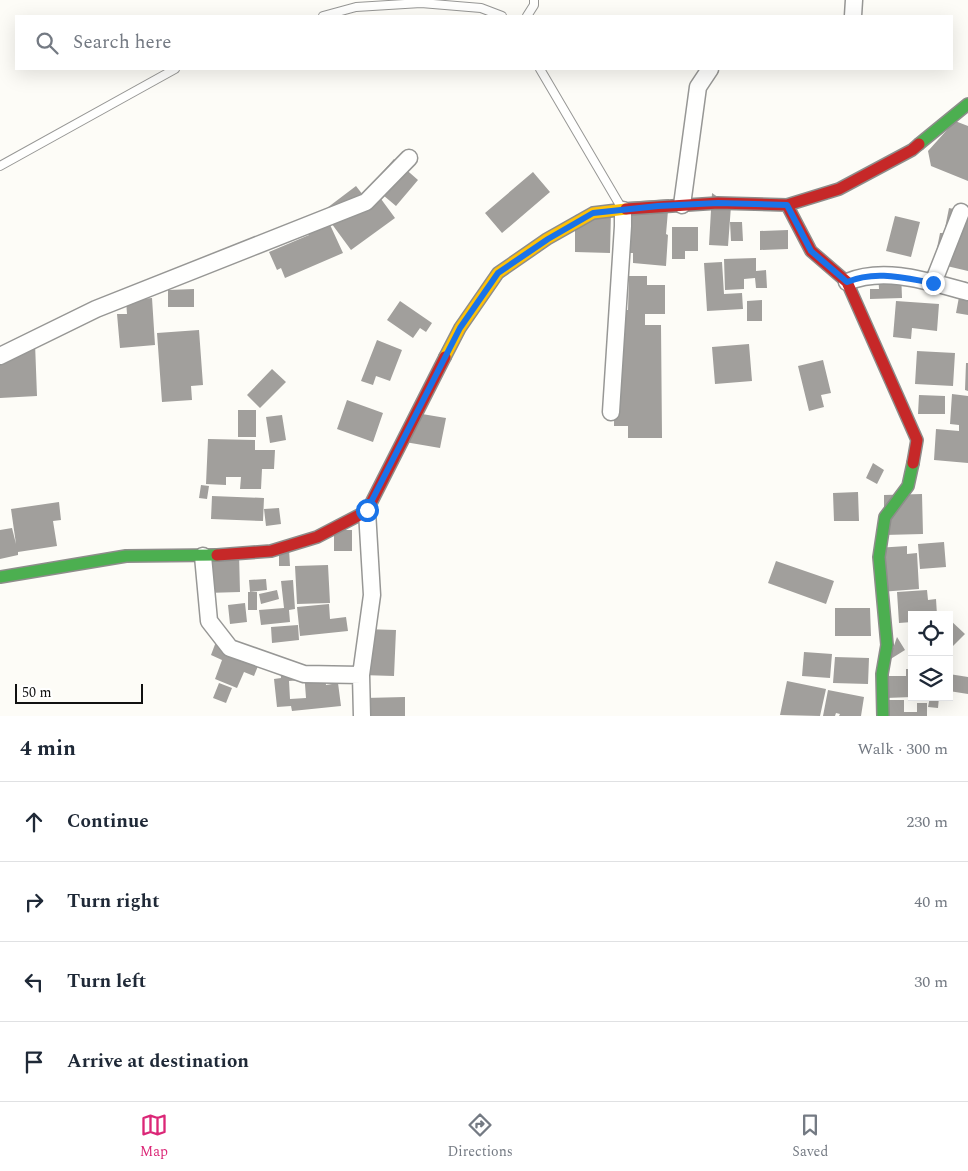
<!DOCTYPE html>
<meta charset="utf-8">
<style>
body{margin:0;font-family:Spectral,serif;background:#f6f6f7;color:#1f2937}
.controls{position:absolute;right:15px;bottom:15px;display:grid;overflow:hidden;border-radius:0px;box-shadow:0 5px 20px #0002}
.controls button{width:45px;height:45px;display:grid;place-items:center;padding:0;border:0;border-bottom:1px solid #e0e1e3;background:#fff;color:#1f2937;font:25px sans-serif}
.scale{position:absolute;left:15px;bottom:12px;width:128px;box-sizing:border-box;padding-left:5px;border:2px solid #111;border-top:0;font-size:14px;line-height:18px;white-space:nowrap;color:#111;-webkit-text-stroke:4px #fff;paint-order:stroke}
.stop{position:absolute;width:15px;height:15px;margin:-11px;border:4px solid #1a73e8;border-radius:50%;background:#fff}
.stop.end{background:#1a73e8;border-color:#fff;box-shadow:0 1px 5px #0008}
.list{margin:0;padding:0;list-style:none}
h2{display:flex;justify-content:space-between;align-items:center;height:65px;margin:0;padding:0 20px;font-size:21px}
h2 small{font-size:16px;font-weight:400;color:#747a83}
.list li{display:grid;grid-template-columns:32px 1fr auto;gap:15px;align-items:center;box-sizing:border-box;height:80px;padding:0 20px;border-top:1px solid #e0e1e3}
.list b{display:block;font-size:19px;white-space:nowrap}
.list em{font-size:16px;font-style:normal;color:#747a83}
.icon{flex:none;width:28px;height:28px;fill:none;stroke:currentColor;stroke-width:2;stroke-linecap:round;stroke-linejoin:round}
.map{position:relative;flex:none;width:968px;height:716px;overflow:hidden}
.search{position:absolute;background:#fff;box-shadow:0 5px 20px #0002;left:15px;right:15px;top:15px;height:55px;display:flex;align-items:center;gap:12px;box-sizing:border-box;padding:0 18px;border-radius:0px;color:#747a83;font-size:19px}
.sheet{height:385px;background:#fff}
nav{display:flex;justify-content:space-around;align-items:center;box-sizing:border-box;height:70px;border-top:1px solid #e0e1e3;background:#fff;font-size:14px;color:#747a83}
nav a{display:grid;justify-items:center;gap:2px}
nav .on{color:#db2777}
.map>svg:first-child{display:block}
.building{fill:#a19f9c}
.lines{fill:none;stroke-linecap:round;stroke-linejoin:round}
.lane-casing{stroke:#979795;stroke-width:10}
.street-casing{stroke:#979795;stroke-width:19}
.fast-casing{stroke:#8e8d8b;stroke-width:14}
.slow-casing{stroke:#8e8d8b;stroke-width:14}
.jam-casing{stroke:#8e8d8b;stroke-width:14}
.lane{stroke:#fffffe;stroke-width:8}
.street{stroke:#fffffe;stroke-width:16}
.fast{stroke:#4caf50;stroke-width:11}
.slow{stroke:#ffc107;stroke-width:11}
.jam{stroke:#c62828;stroke-width:11}
.route{stroke:#1a73e8;stroke-width:6}
</style>
<div class="map">
<svg width="968" height="716" viewBox="0 0 968 716">
<rect width="100%" height="100%" fill="#fdfcf7"/>
<path class="building" d="M955 121 968 126V181L931 166 928 151Z
M394 159 418 180 396 206 371 185Z
M533 172 550 192 502 233 485 213Z
M356 186 363 195 373 188 395 218 351 250 326 216 343 253 285 278 281 268 277 270 269 252 309 235 303 222 323 211Z
M712 193 731 206 728 246 709 245Z
M669 199 666 234 668 235 666 266 633 263V253H620L624 202Z
M949 208 968 212V271L934 263 940 233H944Z
M611 212 610 253 575 252V215Z
M895 216 920 222 911 257 886 251Z
M730 222H742L743 241H731Z
M672 227H698V251H685V259H672Z
M788 230V249L760 250V231Z
M756 258V271L766 270 767 288H756L755 278 744 279V289L725 290 724 259Z
M722 262 724 294 742 293 743 309 707 311 704 263Z
M901 271 902 298 870 299V289H879L878 272Z
M629 276H647V285H665V314H645V325H661L662 438H628V426H614L615 310H628Z
M962 281 968 282V315L956 313Z
M194 289V307H168V290Z
M152 298 155 345 120 348 117 314H127L126 300Z
M762 300V321H747V301Z
M400 301 432 323 426 332 420 328 413 338 387 320Z
M896 301 939 304 937 331 912 328 911 339 893 337Z
M199 330 203 385 191 386 192 400 162 402 157 333Z
M377 340 402 350 390 381 376 376 373 385 361 381Z
M35 343 37 396 0 398V360H5L4 344Z
M749 344 752 381 715 384 712 347Z
M917 351 955 353 953 386 915 384Z
M823 360 831 393 821 395 824 407 809 411 798 366Z
M966 363H968V391L965 390Z
M272 369 286 382 260 408 247 395Z
M952 394 968 396V463L934 460 936 429 959 431V425L950 424Z
M919 395 945 396V414H918Z
M347 400 383 413 373 442 337 429Z
M238 410H256V437H238Z
M410 412 446 418 440 448 405 442Z
M282 415 286 440 270 443 266 417Z
M208 439 255 440V450H275L274 469H262L261 489H240L241 477H226V485L206 484Z
M873 463 884 470 877 484 866 478Z
M201 485 209 486 207 499 199 498Z
M858 492 859 521H834L833 493Z
M922 494 923 534 884 535V495Z
M212 496 264 498 263 521 211 519Z
M59 502 61 520 53 521 57 546 18 552V555L0 559V530L12 528 16 544 11 509Z
M279 508 281 524 266 526 264 509Z
M334 530H352V551H334Z
M944 542 946 567 920 569 918 544Z
M907 546V554L917 553 919 589 880 592 876 548Z
M289 549 290 566H279V550Z
M239 553 240 592 206 593 205 554Z
M776 561 834 581 826 604 768 583Z
M328 565 330 603 297 604 295 566Z
M266 579 267 590 250 592 249 580Z
M293 580 295 609 289 610 290 622 261 625 259 610 284 608 281 581Z
M277 590 279 599 261 604 259 594Z
M927 590 928 600 936 599 937 615H912V622L899 623 897 592Z
M248 592H257V610H248Z
M245 603 247 622 230 624 228 605Z
M329 604 330 619 346 617 348 631 300 636 297 607Z
M835 608H870L871 636H835Z
M949 619 965 634 949 650Z
M298 625 299 640 272 643 271 627Z
M363 629 396 630 394 676 361 675Z
M897 637 905 650 889 660Z
M217 639 245 650 247 645 264 651 254 676 244 672 237 688 215 679 222 660 211 655Z
M804 652 832 654 830 678 802 676Z
M835 657 869 658 868 684 833 683Z
M302 664 303 680 289 681 290 699 306 698 304 671 324 668 326 685 338 683 341 706 292 711 291 706 277 707 274 679 281 678 280 666Z
M906 669H912V697L886 698V676H906Z
M949 674 968 677V694L949 691Z
M787 681 826 689 820 716 780 715Z
M219 683 232 688 226 703 213 698Z
M828 690 864 697 861 716H839L840 714 836 713 835 716H823Z
M405 697V716H365V698Z
M930 697H939L938 708 928 707Z
M887 700H904V712H917V703H927V716H887Z"/>
<g class="lines">
<g class="lane-casing">
<path id="lane" d="M323 16 356 7 421 3 481 8 502 16
M527 16 534 5V0
M540 69 621 207
M0 166 175 69"/>
</g>
<g class="street-casing">
<path id="street" d="M853 16 854 0
M682 205 698 87 710 69
M847 282C885 266 930 282 968 292
M933 283 961 212
M0 356 96 309 366 202 409 158
M611 412 623 226V210
M203 556 209 621 230 648 304 674 361 675
M362 716 361 675 372 595 367 511"/>
</g>
<g class="fast-casing">
<path id="fast" d="M919 144 968 104
M0 577 126 556 217 555
M883 716 882 674 887 645 879 557 885 517 908 486 913 463"/>
</g>
<g class="slow-casing">
<path id="slow" d="M445 357 460 328 498 273 547 239 593 213 626 209"/>
</g>
<g class="jam-casing">
<path id="jam" d="M787 205 811 251 847 282 917 440 913 463
M626 209 718 203 787 205 839 189 912 150 919 144
M217 555 271 551 317 537 367 511 445 357"/>
</g>
<use href="#lane" class="lane"/>
<use href="#street" class="street"/>
<use href="#fast" class="fast"/>
<use href="#slow" class="slow"/>
<use href="#jam" class="jam"/>
</g>
<g class="lines">
<path class="route" d="M367 510 460 328 498 273 548 239 593 213 658 206 718 203 787 205 811 251 847 282C875 270 904 278 933 283"/>
</g>
</svg>
<div class="controls">
<button><svg class="icon" aria-label="locate" viewBox="0 0 24 24"><circle cx="12" cy="12" r="6"/><path d="M12 2v4M12 18v4M2 12h4M18 12h4"/></svg></button>
<button><svg class="icon" aria-label="layers" viewBox="0 0 24 24"><path d="M12 4l9 5-9 5-9-5zM3 14l9 5 9-5"/></svg></button>
</div>
<div class="scale">50 m</div>
<div class="stop" style="left:367px;top:510px"></div>
<div class="stop end" style="left:933px;top:283px"></div>
<div class="search"><svg class="icon" aria-label="search" viewBox="0 0 24 24"><circle cx="10" cy="10" r="6"/><path d="M15 15l6 6"/></svg>Search here</div>
</div>
<section class="sheet">
<h2>4 min<small>Walk · 300 m</small></h2>
<ul class="list">
<li><svg class="icon" aria-label="ahead" viewBox="0 0 24 24"><path d="M12 20V5M6 11l6-6 6 6"/></svg><div><b>Continue</b></div><em>230 m</em></li>
<li><svg class="icon" aria-label="right" viewBox="0 0 24 24"><path d="M7 20v-9h11M14 6l5 5-5 5"/></svg><div><b>Turn right</b></div><em>40 m</em></li>
<li><svg class="icon" aria-label="left" viewBox="0 0 24 24"><path d="M17 20v-9H6M10 6l-5 5 5 5"/></svg><div><b>Turn left</b></div><em>30 m</em></li>
<li><svg class="icon" aria-label="arrive" viewBox="0 0 24 24"><path d="M6 21V4h12l-3 4 3 4H6"/></svg><div><b>Arrive at destination</b></div></li>
</ul>
</section>
<nav>
<a class="on"><svg class="icon" aria-label="map" viewBox="0 0 24 24"><path d="M3 6l6-2 6 2 6-2v14l-6 2-6-2-6 2zM9 4v14M15 6v14"/></svg>Map</a>
<a><svg class="icon" aria-label="directions" viewBox="0 0 24 24"><path d="M12 3l9 9-9 9-9-9zM9 14v-3h6M13 9l2 2-2 2"/></svg>Directions</a>
<a><svg class="icon" aria-label="saved" viewBox="0 0 24 24"><path d="M7 4h10v16l-5-4-5 4z"/></svg>Saved</a>
</nav>
